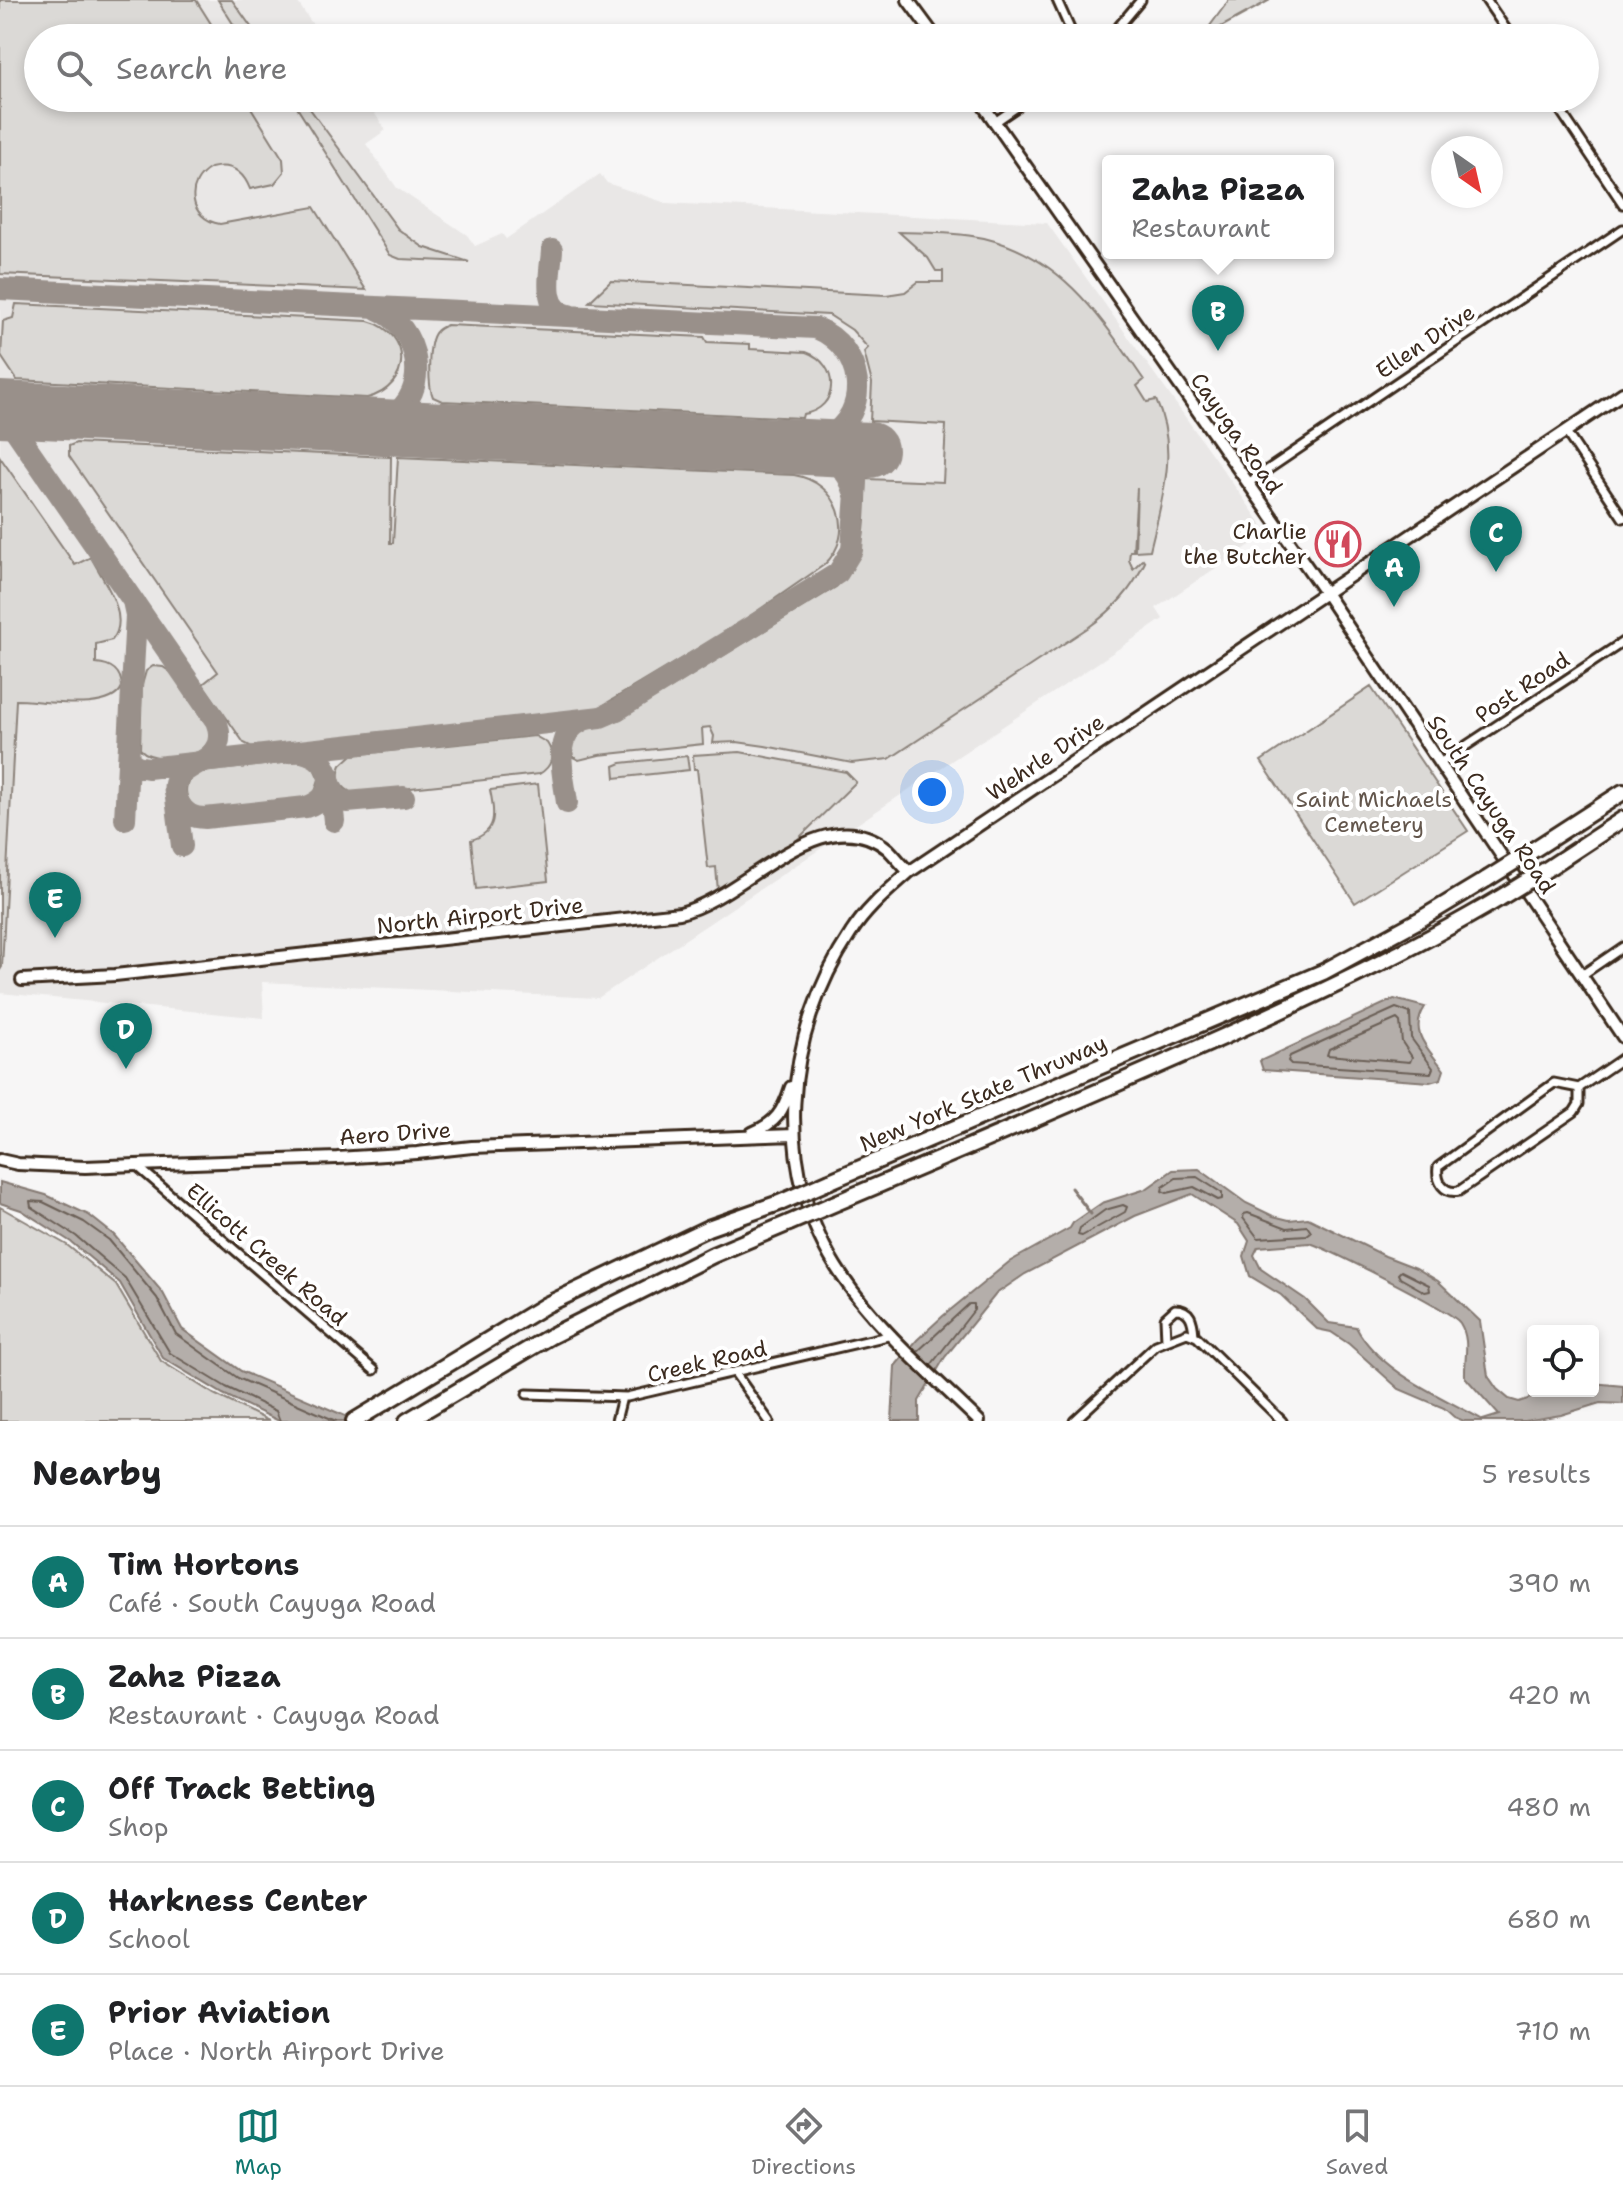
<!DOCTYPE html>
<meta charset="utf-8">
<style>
body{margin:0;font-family:"Shantell Sans",sans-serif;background:#f6f6f6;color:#202124}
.controls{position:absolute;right:24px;bottom:24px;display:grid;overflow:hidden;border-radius:8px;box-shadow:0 4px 12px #0003}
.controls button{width:72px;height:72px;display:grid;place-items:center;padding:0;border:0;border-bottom:2px solid #e0e0e0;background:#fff;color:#202124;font:40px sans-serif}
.compass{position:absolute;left:1431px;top:136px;width:72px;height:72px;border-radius:50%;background:#fff;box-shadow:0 4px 12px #0003;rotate:146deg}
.you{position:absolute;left:932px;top:792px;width:28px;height:28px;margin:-20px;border:6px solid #fff;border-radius:50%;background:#1a73e8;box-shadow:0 0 0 12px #1a73e833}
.badge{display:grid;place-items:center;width:52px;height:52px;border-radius:50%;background:#0f766e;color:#fff;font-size:26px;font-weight:700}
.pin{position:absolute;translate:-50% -66px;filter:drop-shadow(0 2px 4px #0008)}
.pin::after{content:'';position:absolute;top:42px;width:28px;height:24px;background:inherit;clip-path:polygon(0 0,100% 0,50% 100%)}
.popup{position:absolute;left:1102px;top:155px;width:232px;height:104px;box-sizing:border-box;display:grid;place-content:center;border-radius:8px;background:#fff;filter:drop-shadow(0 2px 6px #0005);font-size:26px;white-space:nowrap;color:#757577}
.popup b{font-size:30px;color:#202124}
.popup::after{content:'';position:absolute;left:50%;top:100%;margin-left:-16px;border:16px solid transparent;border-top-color:#fff}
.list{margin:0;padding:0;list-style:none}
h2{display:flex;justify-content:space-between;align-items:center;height:104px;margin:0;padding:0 32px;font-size:34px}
h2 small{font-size:26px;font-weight:400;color:#757577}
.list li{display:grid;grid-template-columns:52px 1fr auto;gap:24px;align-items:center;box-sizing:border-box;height:112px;padding:0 32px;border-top:2px solid #e0e0e0}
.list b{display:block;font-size:30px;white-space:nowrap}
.list p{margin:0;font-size:26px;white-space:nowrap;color:#757577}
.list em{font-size:26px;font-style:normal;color:#757577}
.icon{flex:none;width:44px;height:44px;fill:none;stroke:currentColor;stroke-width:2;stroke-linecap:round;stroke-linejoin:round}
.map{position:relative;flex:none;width:1623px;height:1421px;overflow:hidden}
.search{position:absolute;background:#fff;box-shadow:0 4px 12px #0003;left:24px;right:24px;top:24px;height:88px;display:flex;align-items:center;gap:20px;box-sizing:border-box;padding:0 28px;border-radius:44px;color:#757577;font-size:30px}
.sheet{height:664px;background:#fff}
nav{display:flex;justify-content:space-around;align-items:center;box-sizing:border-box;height:112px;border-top:2px solid #e0e0e0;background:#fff;font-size:22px;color:#757577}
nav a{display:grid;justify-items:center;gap:4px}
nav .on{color:#0f766e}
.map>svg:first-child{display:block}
.built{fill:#e9e7e6}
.green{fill:#dbd9d6;stroke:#8b827a;stroke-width:2}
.water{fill:#b4aeaa;stroke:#847972;stroke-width:2;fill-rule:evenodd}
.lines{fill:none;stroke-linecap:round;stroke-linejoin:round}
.shore{stroke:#6b5f56;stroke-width:2}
.stream{stroke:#847972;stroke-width:3}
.taxiway{stroke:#99908a;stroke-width:22}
.runway{stroke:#99908a;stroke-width:56}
.street-casing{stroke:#3b2a1e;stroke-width:13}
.secondary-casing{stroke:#3b2a1e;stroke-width:16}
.highway-casing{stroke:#3b2a1e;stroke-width:20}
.street{stroke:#fff;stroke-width:7}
.secondary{stroke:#fff;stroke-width:10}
.highway{stroke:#fff;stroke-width:14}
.highway-bridge-casing{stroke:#3b2a1e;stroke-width:20;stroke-linecap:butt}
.highway-bridge{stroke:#fff;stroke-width:14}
.labels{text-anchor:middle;stroke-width:8;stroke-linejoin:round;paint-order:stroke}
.street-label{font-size:22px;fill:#3b2a1e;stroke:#fff}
.poi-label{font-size:22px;fill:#3b2a1e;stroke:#fff;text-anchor:end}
.park-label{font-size:22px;fill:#63564c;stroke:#fff}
</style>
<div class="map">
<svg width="1623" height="1421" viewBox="0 0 1623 1421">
<rect width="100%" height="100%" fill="#f7f6f6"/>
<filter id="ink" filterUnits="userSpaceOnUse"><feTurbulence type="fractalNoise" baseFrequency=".0125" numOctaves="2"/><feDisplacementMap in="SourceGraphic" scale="16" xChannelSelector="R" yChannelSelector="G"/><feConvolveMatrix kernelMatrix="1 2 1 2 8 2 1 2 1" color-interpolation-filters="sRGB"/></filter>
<g filter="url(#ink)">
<path class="built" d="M0 0H296L322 38H38V98H364L386 130 366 144 397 188 467 235 475 246 502 234 506 239 600 174 607 183 666 203 1047 223 1268 533 1156 608 1163 619 598 998 262 982 264 1018 0 993Z"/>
<path class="green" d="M0 0H196L220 38H38V98H245L283 159 284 172 274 184 250 189C243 171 230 163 211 168 184 183 189 219 220 224L314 207 366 290 0 274Z
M218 0H232L259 38H242Z
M1229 0H1270L1201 38Z
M291 98H302L398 229 423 247 469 262 400 259 390 255Z
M899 232C927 233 957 232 984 238 1063 257 1101 318 1144 380L1137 386 1147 402 1156 400C1179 450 1162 499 1150 550L1135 551 1137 488 1133 551H1130L1129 560 1133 569 1143 559 1145 562C1132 590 1114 609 1089 627L889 759 852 763 765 746 737 742 713 743 714 736 710 727 702 728 703 744 599 755 579 760 573 757 571 742 583 730 611 723 623 717 836 587C870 557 864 521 867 479L943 482 946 425 870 421 872 383 864 352 868 348 852 330 829 315 589 302 611 281 886 295 905 292 918 282H943V271H936L928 258Z
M16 304 368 321C413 333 412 387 367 398L17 380 1 356 3 321 13 318Z
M447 325 704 337 707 342 750 344V349L806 352C840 364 840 409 803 414L802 418 442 401 433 397C428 386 427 342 436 332 439 328 442 327 447 325Z
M76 443 391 457 390 543H393L398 457 794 475C838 482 858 533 824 565L737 625 600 707 588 711 252 747 244 743 203 684 218 672 69 456V446Z
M0 457 75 565 91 557C102 579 132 617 112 640L96 644V663C111 664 121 670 122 687 111 714 42 700 16 700L2 967 0 970Z
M153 666 163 667 172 673 209 727V741L201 751C184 757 153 763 140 749L142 685 146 671Z
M1371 687 1468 831 1355 903 1261 761Z
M535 736 547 743C555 755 552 767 539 774L355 794C341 789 335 778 341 765L352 755Z
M740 752 846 772 856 782 796 841 718 892 716 867 708 868 697 769H694L693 755Z
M687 756 689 770 615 778 614 766 621 763Z
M300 761 313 766 319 779 315 792 305 799 202 810C182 802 180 781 201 772Z
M538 784 548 881 476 889 471 840C498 832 495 813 490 790Z
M0 1207 67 1245 116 1285 161 1361 214 1394 269 1421H0Z"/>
<path class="water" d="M1394 999 1425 1007C1408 1033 1428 1048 1444 1070L1441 1079 1430 1082 1263 1070 1260 1061Z
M1199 1169 1246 1203 1273 1216 1289 1220 1308 1218 1385 1256 1416 1268 1438 1281 1480 1321 1488 1376 1497 1389 1509 1399 1519 1402 1551 1391H1593V1383L1623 1386V1404L1600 1403 1561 1415 1525 1421H1464L1454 1417 1444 1408 1399 1389 1349 1344 1331 1332 1317 1329 1281 1295 1250 1276 1244 1256 1249 1241 1238 1224 1192 1194 1135 1216 1025 1274 996 1294 945 1357 919 1401V1421H892L895 1366 917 1340 943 1316 1009 1262 1070 1228 1073 1223 1102 1203 1146 1189 1173 1170ZM1310 1243C1332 1251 1451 1310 1460 1323 1471 1341 1464 1357 1465 1377L1499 1415 1483 1420C1439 1395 1381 1373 1356 1327L1329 1323 1305 1299 1261 1269 1254 1255 1258 1247Z
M0 1182 46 1195 89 1215 114 1235 163 1293 182 1329 241 1371 357 1421H279L223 1394 163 1358 120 1283 71 1242 21 1210 0 1203Z"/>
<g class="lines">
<path class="shore" d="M1396 1008 1410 1013 1411 1038 1433 1068 1431 1073 1291 1064 1288 1061 1290 1056Z
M1397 1019 1400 1022 1402 1042 1412 1057 1410 1062 1327 1055 1329 1049Z
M1197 1177 1222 1193V1199L1218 1200 1194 1187 1167 1193 1162 1191 1163 1187 1176 1178Z
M1123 1205 1127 1207 1125 1212 1082 1236 1078 1235 1080 1228 1105 1210Z
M1248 1213 1287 1228 1307 1226 1311 1232 1307 1235 1258 1238 1243 1218 1244 1214Z
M1401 1271 1429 1285 1430 1291 1425 1292 1400 1278 1398 1274Z
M917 1352 969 1304H974V1310L931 1365
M280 1421 276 1411 226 1387 170 1353 125 1278 76 1236 31 1207 30 1201 43 1202 84 1222 109 1240 157 1298 176 1334 208 1357 238 1378 336 1421"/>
<path class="stream" d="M1071 1188 1091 1214"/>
<path class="taxiway" d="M552 250C551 271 540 310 569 315
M0 289 816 328C863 347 874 412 826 438 811 446 793 445 777 446
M0 408 216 721C220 731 221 742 214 751 202 768 161 770 179 803 184 814 194 818 205 818L306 807C341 796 334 758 301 752
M346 425C361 425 376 425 390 417 433 392 419 326 377 309
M798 448C827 451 848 465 855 495
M128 760 137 766 148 768 601 717 617 710 838 573 852 550 857 478
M330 783 336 797 347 802 404 797
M330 785 334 821
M176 798 182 846
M567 803C564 775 550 735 582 721
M125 819 136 615 133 601"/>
<path class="runway" d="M0 409 870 450"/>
<g class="street-casing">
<path id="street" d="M1057 0 1074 38
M1486 0 1512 38
M1109 38 1141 0
M1552 98 1623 204
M995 122 1030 98
M1566 432 1623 518
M1248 483 1623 229
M1440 763 1623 642
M1582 975 1623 947
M1554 1083 1579 1088V1104L1574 1112 1459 1191C1443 1194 1436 1181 1438 1167Z
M1579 1088 1623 1058
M136 1165 374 1370
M1166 1340 1165 1318 1175 1309C1191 1309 1193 1321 1194 1335
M735 1373 769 1421
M527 1394 627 1397 892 1335
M616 1421 622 1397
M1074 1421 1156 1345 1187 1333 1197 1337 1282 1421"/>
</g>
<g class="secondary-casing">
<path id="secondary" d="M908 0 936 38
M978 98 1326 594 1623 1037
M22 980 115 975 680 913C744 898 822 795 888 849 895 856 902 865 909 872
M752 1133C776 1123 783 1112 791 1087
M0 1160 18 1164 85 1167 136 1165 337 1158 417 1153 472 1147 794 1135
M979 1421C932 1375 879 1331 842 1276 771 1172 783 1035 851 933 866 909 888 891 909 872L1623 393"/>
</g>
<g class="highway-casing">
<path id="highway" d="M1530 852 1623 792
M1544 871 1623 819
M830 1181 1323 972 1419 920 1487 879
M838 1202C966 1148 1095 1094 1223 1037 1318 994 1411 951 1500 898
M354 1421 546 1305 708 1228 782 1202
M407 1421 551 1336 713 1255 789 1223"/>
</g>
<use href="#street" class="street"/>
<use href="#secondary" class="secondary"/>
<use href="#highway" class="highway"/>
<g class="highway-bridge-casing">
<path id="highway-bridge" d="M1487 879 1530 852
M1500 898 1544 871
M782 1202 830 1181
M789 1223 838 1202"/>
</g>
<use href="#highway-bridge" class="highway-bridge"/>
</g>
</g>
<defs>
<g id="restaurant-ring" transform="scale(2.3)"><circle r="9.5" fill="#fff" stroke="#d1495b" stroke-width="1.5"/><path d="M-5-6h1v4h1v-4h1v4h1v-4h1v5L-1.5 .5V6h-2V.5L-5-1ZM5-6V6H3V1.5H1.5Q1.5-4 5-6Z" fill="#d1495b"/></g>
</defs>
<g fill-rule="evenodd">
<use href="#restaurant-ring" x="1338" y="544"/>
</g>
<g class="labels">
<g class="street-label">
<text transform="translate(1425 341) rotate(-34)" y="8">Ellen Drive</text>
<text transform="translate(1237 433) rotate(55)" y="8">Cayuga Road</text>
<text transform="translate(1522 687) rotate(-34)" y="8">Post Road</text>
<text transform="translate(1045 757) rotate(-34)" y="8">Wehrle Drive</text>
<text transform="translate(1492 804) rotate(56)" y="8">South Cayuga Road</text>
<text transform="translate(480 915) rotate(-6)" y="8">North Airport Drive</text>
<text transform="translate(983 1093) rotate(-23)" y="8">New York State Thruway</text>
<text transform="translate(395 1133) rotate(-4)" y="8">Aero Drive</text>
<text transform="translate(267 1254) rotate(41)" y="8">Ellicott Creek Road</text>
<text transform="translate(707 1361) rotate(-13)" y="8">Creek Road</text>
</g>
<g class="poi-label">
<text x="1307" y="539">Charlie<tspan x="1307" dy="25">the Butcher</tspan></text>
</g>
<g class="park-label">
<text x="1374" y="807">Saint Michaels<tspan x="1374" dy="25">Cemetery</tspan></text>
</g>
</g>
</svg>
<div class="controls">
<button><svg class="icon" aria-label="locate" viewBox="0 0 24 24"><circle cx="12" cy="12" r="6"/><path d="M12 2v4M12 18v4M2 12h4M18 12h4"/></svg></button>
</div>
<svg class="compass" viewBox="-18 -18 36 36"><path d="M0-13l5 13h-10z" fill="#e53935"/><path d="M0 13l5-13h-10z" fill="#757577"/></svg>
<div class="you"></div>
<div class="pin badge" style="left:1394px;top:607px">A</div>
<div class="pin badge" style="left:1218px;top:351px">B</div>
<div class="popup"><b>Zahz Pizza</b>Restaurant</div>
<div class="pin badge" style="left:1496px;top:572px">C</div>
<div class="pin badge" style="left:126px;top:1069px">D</div>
<div class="pin badge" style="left:55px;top:938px">E</div>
<div class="search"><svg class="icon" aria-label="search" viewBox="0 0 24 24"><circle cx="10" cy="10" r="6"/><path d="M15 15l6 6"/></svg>Search here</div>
</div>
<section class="sheet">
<h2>Nearby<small>5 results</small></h2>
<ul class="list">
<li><span class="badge">A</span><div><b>Tim Hortons</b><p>Café · South Cayuga Road</p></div><em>390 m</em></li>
<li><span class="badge">B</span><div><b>Zahz Pizza</b><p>Restaurant · Cayuga Road</p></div><em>420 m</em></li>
<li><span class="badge">C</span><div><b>Off Track Betting</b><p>Shop</p></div><em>480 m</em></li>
<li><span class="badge">D</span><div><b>Harkness Center</b><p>School</p></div><em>680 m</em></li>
<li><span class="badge">E</span><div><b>Prior Aviation</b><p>Place · North Airport Drive</p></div><em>710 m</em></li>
</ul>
</section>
<nav>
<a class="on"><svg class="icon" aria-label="map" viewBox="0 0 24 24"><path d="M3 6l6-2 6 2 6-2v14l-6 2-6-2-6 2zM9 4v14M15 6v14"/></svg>Map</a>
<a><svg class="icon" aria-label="directions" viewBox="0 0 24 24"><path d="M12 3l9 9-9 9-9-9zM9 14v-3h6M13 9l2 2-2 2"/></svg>Directions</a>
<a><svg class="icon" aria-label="saved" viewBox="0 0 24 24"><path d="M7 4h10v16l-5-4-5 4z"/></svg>Saved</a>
</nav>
